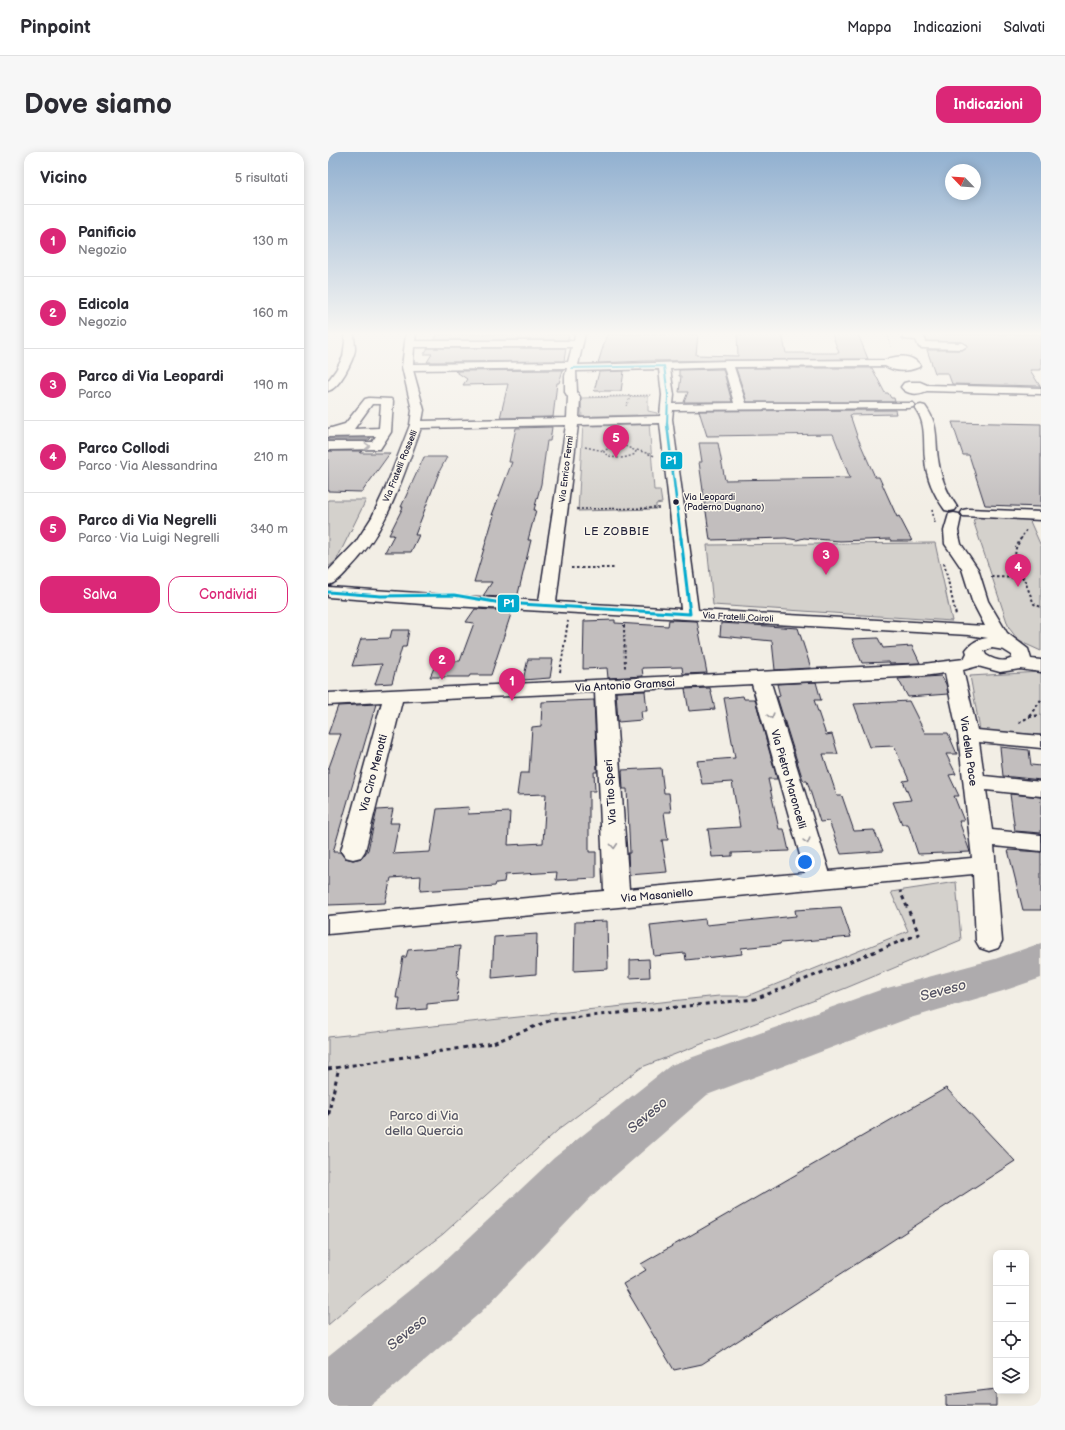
<!DOCTYPE html>
<html lang="it">
<meta charset="utf-8">
<style>
body{margin:0;font-family:"Balsamiq Sans",sans-serif;background:#f7f7f7;color:#2b2b33}
.controls{position:absolute;right:12px;bottom:12px;display:grid;overflow:hidden;border-radius:8px;box-shadow:0 2px 10px #0003}
.controls button{width:36px;height:36px;display:grid;place-items:center;padding:0;border:0;border-bottom:1px solid #e1e1e2;background:#fff;color:#2b2b33;font:20px sans-serif}
.compass{position:absolute;left:617px;top:12px;width:36px;height:36px;border-radius:50%;background:#fff;box-shadow:0 2px 10px #0003;rotate:295deg}
.you{position:absolute;left:477px;top:710px;width:14px;height:14px;margin:-10px;border:3px solid #fff;border-radius:50%;background:#1a73e8;box-shadow:0 0 0 6px #1a73e833}
.badge{display:grid;place-items:center;width:26px;height:26px;border-radius:50%;background:#db2777;color:#fff;font-size:13px;font-weight:700}
.pin{position:absolute;translate:-50% -33px;filter:drop-shadow(0 1px 2px #0008)}
.pin::after{content:'';position:absolute;top:21px;width:14px;height:12px;background:inherit;clip-path:polygon(0 0,100% 0,50% 100%)}
.list{margin:0;padding:0;list-style:none}
h2{display:flex;justify-content:space-between;align-items:center;height:52px;margin:0;padding:0 16px;font-size:17px}
h2 small{font-size:13px;font-weight:400;color:#7c7c81}
.list li{display:grid;grid-template-columns:26px 1fr auto;gap:12px;align-items:center;box-sizing:border-box;height:72px;padding:0 16px;border-top:1px solid #e1e1e2}
.list b{display:block;font-size:15px;white-space:nowrap}
.list p{margin:0;font-size:13px;white-space:nowrap;color:#7c7c81}
.list em{font-size:13px;font-style:normal;color:#7c7c81}
.actions{display:flex;gap:8px;padding:12px 16px}
.actions a{flex:1;padding:9px 0;border:1px solid #db2777;border-radius:12px;text-align:center;font-size:14px;color:#db2777}
.actions .main{background:#db2777;color:#fff}
.icon{flex:none;width:22px;height:22px;fill:none;stroke:currentColor;stroke-width:2;stroke-linecap:round;stroke-linejoin:round}
.map{position:relative;flex:none;width:713px;height:1254px;overflow:hidden;border-radius:12px}
header{display:flex;align-items:center;gap:24px;box-sizing:border-box;height:56px;padding:0 20px;background:#fff;border-bottom:1px solid #e1e1e2}
header strong{font-size:19px}
nav{display:flex;gap:22px;margin-inline-start:auto;font-size:14px}
.intro{display:flex;align-items:center;justify-content:space-between;box-sizing:border-box;height:96px;padding:0 24px}
h1{margin:0;font-size:28px}
.button{padding:10px 18px;border-radius:12px;background:#db2777;color:#fff;font-size:14px;font-weight:700}
main{display:flex;gap:24px;padding:0 24px}
aside{flex:1;background:#fff;border-radius:12px;box-shadow:0 2px 10px #0003}
.map>svg:first-child{display:block}
.green{fill:#d4d1cc;stroke:#7b7a84}
.lines{fill:none;stroke-linecap:round;stroke-linejoin:round}
.river{fill:#aeabad;fill-rule:evenodd}
.building{fill:#c2bebe;stroke:#22223b}
.minor-casing{stroke:#22223b;stroke-width:3}
.highway-casing{stroke:#22223b;stroke-width:3}
.path-far5{stroke:#22223b;stroke-width:1;stroke-dasharray:1.5 1.5;stroke-linecap:butt}
.path-far4{stroke:#22223b;stroke-width:1.5;stroke-dasharray:2 2;stroke-linecap:butt}
.path-far3{stroke:#22223b;stroke-width:2;stroke-dasharray:2.5 2.5;stroke-linecap:butt}
.path-far2{stroke:#22223b;stroke-width:2.5;stroke-dasharray:3 3;stroke-linecap:butt}
.path-far1{stroke:#22223b;stroke-width:3;stroke-dasharray:4 4;stroke-linecap:butt}
.path{stroke:#22223b;stroke-width:4;stroke-dasharray:5 5;stroke-linecap:butt}
.minor{fill:#fbf7ec;fill-rule:evenodd}
.highway{fill:#fbf7ec;fill-rule:evenodd}
.bus-1-far2-casing{stroke:#fbf7ec;stroke-width:3.5}
.bus-1-far1-casing{stroke:#fbf7ec;stroke-width:4.5}
.bus-1-casing{stroke:#fbf7ec;stroke-width:5.5}
.bus-1-far2{stroke:#00a9ce;stroke-width:2}
.bus-1-far1{stroke:#00a9ce;stroke-width:2.5}
.bus-1{stroke:#00a9ce;stroke-width:3}
.oneway{stroke:#99979c}
.bus-dot{fill:#22223b;stroke:#fbf7ec;stroke-width:1.5}
.labels{text-anchor:middle;stroke-width:3;stroke-linejoin:round;paint-order:stroke}
.far-street-label{font-size:9px;fill:#22223b;stroke:#fbf7ec}
.far-bus-label{font-size:9px;fill:#22223b;stroke:#fbf7ec;text-anchor:start}
.far-quarter-label{font-size:11px;letter-spacing:1px;fill:#22223b;stroke:#fbf7ec}
.street-label{font-size:11px;fill:#22223b;stroke:#fbf7ec}
.near-park-label{font-size:13px;fill:#575766;stroke:#fbf7ec}
.near-water-label{font-size:14px;font-style:italic;fill:#535263;stroke:#fbf7ec}
.line-badge{stroke:#fbf7ec;stroke-width:1.5}
.badge-label{font-size:11px;text-anchor:middle;font-weight:bold;fill:#fff}
</style>
<header>
<strong>Pinpoint</strong>
<nav><a>Mappa</a><a>Indicazioni</a><a>Salvati</a></nav>
</header>
<div class="intro"><h1>Dove siamo</h1><a class="button">Indicazioni</a></div>
<main>
<aside>
<h2>Vicino<small>5 risultati</small></h2>
<ul class="list">
<li><span class="badge">1</span><div><b>Panificio</b><p>Negozio</p></div><em>130 m</em></li>
<li><span class="badge">2</span><div><b>Edicola</b><p>Negozio</p></div><em>160 m</em></li>
<li><span class="badge">3</span><div><b>Parco di Via Leopardi</b><p>Parco</p></div><em>190 m</em></li>
<li><span class="badge">4</span><div><b>Parco Collodi</b><p>Parco · Via Alessandrina</p></div><em>210 m</em></li>
<li><span class="badge">5</span><div><b>Parco di Via Negrelli</b><p>Parco · Via Luigi Negrelli</p></div><em>340 m</em></li>
</ul>
<div class="actions"><a class="main">Salva</a><a>Condividi</a></div>
</aside>
<div class="map">
<svg width="713" height="1254" viewBox="0 0 713 1254">
<rect width="100%" height="100%" fill="#f2eee5"/>
<filter id="ink" filterUnits="userSpaceOnUse"><feTurbulence type="fractalNoise" baseFrequency=".025" numOctaves="2"/><feDisplacementMap in="SourceGraphic" scale="8" xChannelSelector="R" yChannelSelector="G"/><feConvolveMatrix kernelMatrix="1 2 1 2 8 2 1 2 1" color-interpolation-filters="sRGB"/></filter>
<g filter="url(#ink)">
<path class="green" d="M320 244V259L329 261V264L309 265V263L265 264V266H254L253 246Z
M313 270H321L326 338H332L334 351 328 352V357L250 359 255 272 265 271V274L313 273Z
M0 348H38L8 409 0 415Z
M653 365 701 367 713 394V499L691 489 681 476 645 368Z
M607 391 624 469 385 453 379 393Z
M713 520V583L652 578 642 524Z
M628 730 633 788 518 836 314 915 230 978 115 1082 35 1143 0 1173V885L391 844H419L580 779 563 740Z"/>
<g class="lines">
<path class="river" d="M713 791V826L675 839 579 867 379 943 266 1042 153 1160 61 1239 42 1254H0V1204L109 1116 226 1006 343 913 552 838 667 807Z"/>
</g>
<path class="building" d="M110 182H241L240 188H106Z
M279 182H370L368 203 410 204 409 182H454L458 201H511L504 182H530L540 207 317 209 270 211Z
M596 182H713V218H702L712 234 624 232 620 221H607L599 198H634L640 193 634 190 599 189Z
M100 196H238L236 209 99 210 104 202H96Z
M408 216H544L557 241H560L563 246H566L567 250H419Z
M395 217 404 250H356L360 240H351L353 224H351V218Z
M235 218 231 231H229L225 265 172 266 180 232 135 233 139 227 127 219Z
M296 219 293 239H266L271 220Z
M567 258 568 262 522 263 529 284 547 325H551L569 365 571 364 584 389H563L562 387 512 389 476 386 469 388 458 386 382 388 371 310H374L371 291H390L397 328 522 326 505 282 379 284 371 259Z
M624 270 713 272V355L657 353 641 303H635Z
M224 275 222 289H219L213 332 206 358H208L200 388H203L189 446 155 444 164 430H146L166 363H164L184 310H181L188 276Z
M0 286H43L41 288H0Z
M0 299H34L32 301H62L34 340 0 339Z
M96 305H119L112 318 87 383H91L83 400H57L66 383H61L75 355H73Z
M147 457 184 459 163 523H142L141 525H102L109 509H132L146 471 138 470Z
M287 468V471L340 474 341 468 369 469 379 521 355 522 354 515 314 516 315 524 280 526 279 516 255 517 256 469Z
M393 471 470 476 483 516 447 518 444 489 392 484Z
M64 478H81L78 495H74L64 531 47 532 54 512 24 514 33 487 62 486Z
M550 486 555 496 584 494 592 511 562 512 561 510 534 511 524 487Z
M200 507H225L222 526 195 528Z
M613 524 618 532 620 542 580 545 570 527Z
M488 530 493 548H486L498 583 504 582 510 602H495L509 644H514L526 679 546 678 555 699 513 702 501 669 492 670 479 629H476L474 625 449 545 452 544 449 532Z
M382 536 387 557 361 559 357 537Z
M317 539 319 559H313L314 568 290 570 288 540Z
M415 544 416 547H427L449 627H440L451 677H456L461 699 404 701V704L384 705 380 677 412 675 404 630 374 632 369 609 407 606 396 546Z
M266 548 269 620H266L267 639H261V700H268V726L228 728 229 720 177 723 176 730 168 731 167 734 92 739 93 724 63 726 57 751 0 753V618L13 582H0L10 554 48 552 5 700H12L17 706 25 708 34 706 40 698 49 658 65 657 62 671H71L65 702 102 700 109 657 141 655 140 662 182 660 180 693 215 691 218 642 189 643 192 621H201L204 575 213 574 214 550Z
M581 549 597 581H620L629 602H618L628 622 621 623 631 644H626L636 669H631L642 700 590 702 580 672H574L565 650 583 648 575 629 581 628 566 594 542 595 526 552Z
M672 595 701 598 703 613 713 614V628L675 624Z
M333 616 336 641H341L343 660H336L340 688H334L339 720 301 723 300 701H302L299 637H295L294 618Z
M682 642 713 645V681L687 679Z
M680 698 713 700V758H695Z
M513 755 523 785 452 791V792L413 796 414 802 358 808 357 801 326 804 322 773 377 767 378 773 468 764 467 758Z
M279 769 280 817 246 819 247 770Z
M209 782 208 822 164 826 166 785Z
M132 794 129 826H131L129 849 99 852V857L70 859 72 846H68L75 805H78L80 798Z
M321 807 322 825 302 826V808Z
M618 936 687 1009 374 1212 346 1218 295 1132 318 1118 313 1112Z
M668 1237V1254H618V1243Z"/>
<g class="lines">
<g class="minor-casing">
<path id="minor" d="M78 182H88L87 189H246L247 182H257L250 213 400 209 557 208C568 203 584 202 592 213L591 215C579 220 567 220 557 214L406 215 418 251H585L587 253 585 255 581 256 345 258 344 267 370 458 657 474 644 449 634 417 617 392 616 379 621 362 626 361 631 362 633 365 630 379 633 392 650 417 660 449 679 481 700 497 703 507 713 508V520L692 517 672 520 650 514 635 518 649 578 713 584V596L651 590 656 624 713 630V644L658 638 664 678 713 683V699L666 694 674 789 670 796 661 799 652 796 648 789 645 722 0 782V764L276 739 267 540 74 549 37 699 33 705 25 707 17 705 13 699 54 550 0 553V541L595 512 636 507 639 501 638 498C644 490 650 487 660 486L641 483 108 453 0 445V435L211 449 238 273 93 276C74 326 60 378 21 417 15 423 9 431 0 433V419L28 390 44 365 58 335 82 273 84 258 74 215ZM86 195H244L240 210 85 212ZM396 215 406 251 345 252 346 243 342 217ZM239 216 237 224V240L240 245 239 266 94 269 96 258 85 218ZM331 217 334 243 332 264 251 266 252 245 249 240 248 219ZM332 271 353 457 228 450 250 273ZM664 496 676 498 684 503V506C676 511 666 508 658 503L656 499ZM617 521 630 583 644 706 501 719 443 531 595 524ZM424 532 477 721 301 737 286 539Z
M579 182 595 183 598 190 634 191 639 194 634 197 594 196 591 195 588 188 576 187 574 185 576 183Z
M580 230H592L599 233 713 236V242L599 239C590 243 579 243 573 235L576 231Z
M41 246 63 247 65 249 63 280 52 297 0 298V290H44L48 284 0 285V277L17 272 37 247ZM44 252H53L51 276 26 277Z
M593 253 597 254C611 273 607 285 610 307 612 324 619 341 629 355L627 358 622 359 617 358C606 343 598 325 597 307 595 288 599 272 587 256L589 254Z
M640 357 713 360V368L635 364 633 361 635 358Z"/>
</g>
<g class="highway-casing">
<path id="highway" d="M16 182H26C26 187 27 192 27 198 25 209 11 237 0 239V229L8 218 15 205 17 190Z"/>
</g>
<path class="path-far5" d="M560 182 563 195
M261 245 324 243
M298 254 303 244"/>
<path class="path-far4" d="M297 294 308 299 307 302C297 307 286 308 276 301V299L283 295Z
M257 295 276 299
M309 298 327 304
M249 357 332 356
M604 358 607 371
M693 387 698 378"/>
<path class="path-far3" d="M693 386 688 396 687 404 706 452 713 455
M616 411 628 463
M243 416H287
M663 425 697 426
M296 473 297 516
M232 520 240 469"/>
<path class="path-far2" d="M701 565 713 563
M691 571 700 565 713 548"/>
<path class="path-far1" d="M0 917 165 891 223 868 427 847 591 782 572 739
M2 955 11 915"/>
<path class="path" d="M0 963 2 954"/>
<use href="#minor" class="minor"/>
<use href="#highway" class="highway"/>
<g class="bus-1-far2-casing">
<path id="bus-1-far2" d="M336 214 340 243 339 273
M244 216 336 214"/>
</g>
<g class="bus-1-far1-casing">
<path id="bus-1-far1" d="M339 272 353 387"/>
</g>
<g class="bus-1-casing">
<path id="bus-1" d="M353 386 362 462
M0 440 53 444 126 443 173 451 362 462"/>
</g>
<use href="#bus-1-far2" class="bus-1-far2"/>
<use href="#bus-1-far1" class="bus-1-far1"/>
<use href="#bus-1" class="bus-1"/>
</g>
<defs><path id="oneway-chevron" d="M-2-3.5L2.5 0L-2 3.5" fill="none" stroke-width="1.6" stroke-linecap="round" stroke-linejoin="round"/></defs>
<g class="oneway">
<use href="#oneway-chevron" transform="translate(39 294) rotate(-1)"/>
<use href="#oneway-chevron" transform="translate(443 564) rotate(74)"/>
<use href="#oneway-chevron" transform="translate(479 689) rotate(74)"/>
<use href="#oneway-chevron" transform="translate(286 694) rotate(86)"/>
</g>
</g>
<linearGradient id="sky" x2="0" y2="1"><stop stop-color="#91b0d0"/><stop offset="0.51" stop-color="#f9f7f3"/><stop offset="1" stop-color="#f9f7f3" stop-opacity="0"/></linearGradient>
<rect width="713" height="357" fill="url(#sky)"/>
<circle class="bus-dot" cx="348" cy="350" r="3.5"/>
<g class="labels">
<g class="far-street-label">
<text transform="translate(72 314) rotate(-68)" y="3">Via Fratelli Rosselli</text>
<text transform="translate(238 317) rotate(-83)" y="3">Via Enrico Fermi</text>
<text transform="translate(410 465) rotate(3)" y="3">Via Fratelli Cairoli</text>
</g>
<g class="far-bus-label">
<text x="356" y="348">Via Leopardi<tspan x="356" dy="10">(Paderno Dugnano)</tspan></text>
</g>
<g class="far-quarter-label">
<text x="289" y="383">LE ZOBBIE</text>
</g>
<g class="street-label">
<text transform="translate(297 533) rotate(-3)" y="4">Via Antonio Gramsci</text>
<text transform="translate(641 599) rotate(82)" y="4">Via della Pace</text>
<text transform="translate(45 621) rotate(-75)" y="4">Via Ciro Menotti</text>
<text transform="translate(461 627) rotate(74)" y="4">Via Pietro Maroncelli</text>
<text transform="translate(282 640) rotate(-94)" y="4">Via Tito Speri</text>
<text transform="translate(329 743) rotate(-5)" y="4">Via Masaniello</text>
</g>
<g class="near-park-label">
<text x="96" y="968">Parco di Via<tspan x="96" dy="15">della Quercia</tspan></text>
</g>
<g class="near-water-label">
<text transform="translate(615 838) rotate(-15)" y="5">Seveso</text>
<text transform="translate(319 963) rotate(-40)" y="5">Seveso</text>
<text transform="translate(79 1180) rotate(-39)" y="5">Seveso</text>
</g>
</g>
<g class="line-badge">
<rect x="332" y="299" width="23" height="19" rx="4" fill="#00a9ce"/>
<rect x="169" y="442" width="23" height="19" rx="4" fill="#00a9ce"/>
</g>
<g class="badge-label">
<text x="343" y="312">P1</text>
<text x="181" y="455">P1</text>
</g>
</svg>
<div class="controls">
<button>+</button>
<button>−</button>
<button><svg class="icon" aria-label="locate" viewBox="0 0 24 24"><circle cx="12" cy="12" r="6"/><path d="M12 2v4M12 18v4M2 12h4M18 12h4"/></svg></button>
<button><svg class="icon" aria-label="layers" viewBox="0 0 24 24"><path d="M12 4l9 5-9 5-9-5zM3 14l9 5 9-5"/></svg></button>
</div>
<svg class="compass" viewBox="-18 -18 36 36"><path d="M0-13l5 13h-10z" fill="#e53935"/><path d="M0 13l5-13h-10z" fill="#7c7c81"/></svg>
<div class="you"></div>
<div class="pin badge" style="left:184px;top:549px">1</div>
<div class="pin badge" style="left:114px;top:528px">2</div>
<div class="pin badge" style="left:498px;top:423px">3</div>
<div class="pin badge" style="left:690px;top:435px">4</div>
<div class="pin badge" style="left:288px;top:306px">5</div>
</div>
</main>
